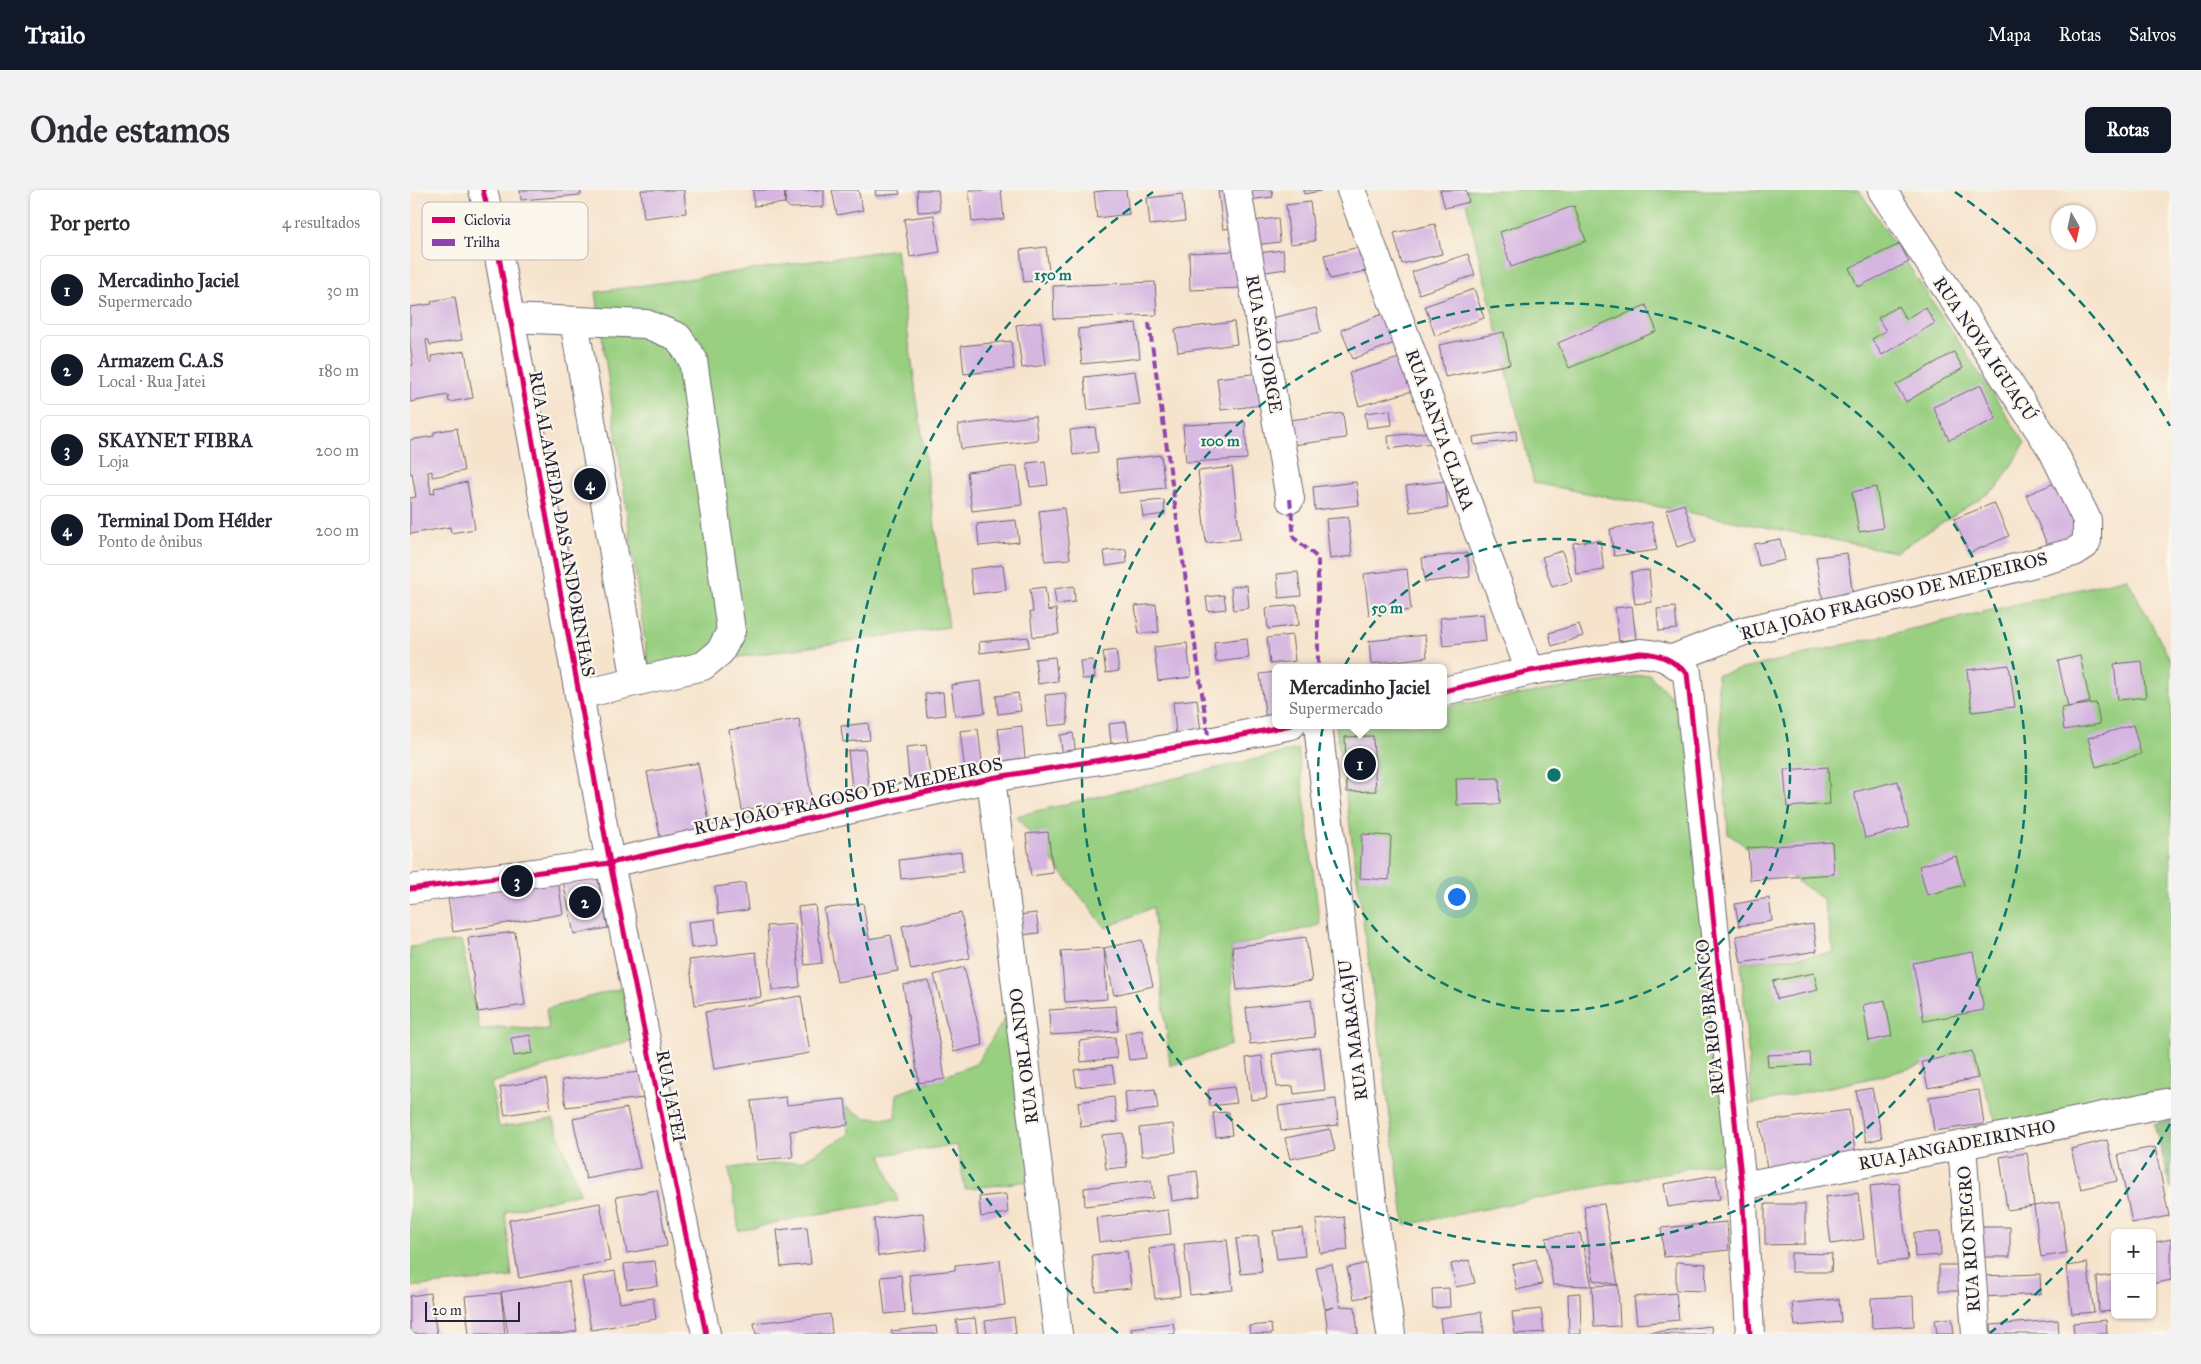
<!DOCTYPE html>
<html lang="pt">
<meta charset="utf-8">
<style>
body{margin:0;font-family:"IM FELL Great Primer",serif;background:#f2f2f3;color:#2b2b33}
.controls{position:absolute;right:15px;bottom:15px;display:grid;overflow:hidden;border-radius:8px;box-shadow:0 1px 4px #0004}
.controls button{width:45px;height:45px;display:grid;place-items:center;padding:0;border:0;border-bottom:1px solid #e1e1e2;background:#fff;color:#2b2b33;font:25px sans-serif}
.compass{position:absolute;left:1641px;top:15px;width:45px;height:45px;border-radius:50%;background:#fff;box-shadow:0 1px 4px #0004;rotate:171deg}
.scale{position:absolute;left:15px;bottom:12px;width:95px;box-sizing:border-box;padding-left:5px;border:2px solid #22223b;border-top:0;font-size:14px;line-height:18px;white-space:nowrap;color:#22223b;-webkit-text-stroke:4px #fbf7ec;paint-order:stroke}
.you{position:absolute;left:1046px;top:706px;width:18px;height:18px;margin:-12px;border:4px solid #fff;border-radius:50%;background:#1a73e8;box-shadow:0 0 0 8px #1a73e833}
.badge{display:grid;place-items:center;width:32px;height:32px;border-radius:50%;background:#111827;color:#fff;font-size:16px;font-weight:700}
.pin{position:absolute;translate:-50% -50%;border:2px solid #fff;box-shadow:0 1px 5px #0006}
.popup{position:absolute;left:862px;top:474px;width:175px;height:65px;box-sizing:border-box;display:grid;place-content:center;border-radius:8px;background:#fff;filter:drop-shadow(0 1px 4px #0005);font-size:16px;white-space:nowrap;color:#7c7c81}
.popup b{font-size:19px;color:#2b2b33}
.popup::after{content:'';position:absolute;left:50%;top:100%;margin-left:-10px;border:10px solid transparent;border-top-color:#fff}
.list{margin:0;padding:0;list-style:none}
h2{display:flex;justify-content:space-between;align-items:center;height:65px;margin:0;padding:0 20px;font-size:21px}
h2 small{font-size:16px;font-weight:400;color:#7c7c81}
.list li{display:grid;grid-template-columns:32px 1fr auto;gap:15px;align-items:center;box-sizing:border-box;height:70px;margin:0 10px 10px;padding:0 10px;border:1px solid #e1e1e2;border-radius:8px}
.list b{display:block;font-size:19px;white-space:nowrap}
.list p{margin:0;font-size:16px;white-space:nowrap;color:#7c7c81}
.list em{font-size:16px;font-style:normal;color:#7c7c81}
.map{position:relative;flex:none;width:1761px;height:1144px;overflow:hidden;border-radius:8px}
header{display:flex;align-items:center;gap:30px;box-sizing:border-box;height:70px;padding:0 25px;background:#111827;color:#fff}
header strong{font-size:24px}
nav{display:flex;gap:28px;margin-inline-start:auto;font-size:18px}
.intro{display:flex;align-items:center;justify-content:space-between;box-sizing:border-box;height:120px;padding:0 30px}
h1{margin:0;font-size:35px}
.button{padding:12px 22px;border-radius:8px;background:#111827;color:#fff;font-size:18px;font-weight:700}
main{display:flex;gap:30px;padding:0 30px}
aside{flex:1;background:#fff;border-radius:8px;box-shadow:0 1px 4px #0004}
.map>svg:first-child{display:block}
.green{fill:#99cf81;stroke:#5e785e}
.forest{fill:#7ab26f;stroke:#4e6a55}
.building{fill:#d6b6e1}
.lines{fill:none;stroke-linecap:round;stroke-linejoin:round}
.minor-casing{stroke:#6c666e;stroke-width:30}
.minor{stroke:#fff;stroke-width:28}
.quiet{stroke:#8e44ad;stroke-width:4;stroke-dasharray:8 4;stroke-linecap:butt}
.cycleway-casing{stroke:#fbf7ec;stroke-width:8}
.cycleway{stroke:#d6006c;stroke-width:5}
.ring{fill:none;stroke:#0f766e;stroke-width:2.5;stroke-dasharray:9 6}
.labels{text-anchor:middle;stroke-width:4.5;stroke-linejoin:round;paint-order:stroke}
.street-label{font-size:18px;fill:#22223b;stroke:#fbf7ec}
.key{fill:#fbf7ec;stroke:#bab7b7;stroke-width:1}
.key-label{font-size:14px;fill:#22223b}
.centre{fill:#0f766e;stroke:#fbf7ec;stroke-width:2.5}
.ring-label{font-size:15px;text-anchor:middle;font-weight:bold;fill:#0f766e;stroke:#fbf7ec;stroke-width:4.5;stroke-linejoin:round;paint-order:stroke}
</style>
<header>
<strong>Trailo</strong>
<nav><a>Mapa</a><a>Rotas</a><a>Salvos</a></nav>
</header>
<div class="intro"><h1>Onde estamos</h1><a class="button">Rotas</a></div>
<main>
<aside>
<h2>Por perto<small>4 resultados</small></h2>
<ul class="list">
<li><span class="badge">1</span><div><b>Mercadinho Jaciel</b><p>Supermercado</p></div><em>30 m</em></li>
<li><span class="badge">2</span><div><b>Armazem C.A.S</b><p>Local · Rua Jatei</p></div><em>180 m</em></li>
<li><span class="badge">3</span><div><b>SKAYNET FIBRA</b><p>Loja</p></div><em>200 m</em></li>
<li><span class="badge">4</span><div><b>Terminal Dom Hélder</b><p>Ponto de ônibus</p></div><em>200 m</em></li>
</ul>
</aside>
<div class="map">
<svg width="1761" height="1144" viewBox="0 0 1761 1144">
<rect width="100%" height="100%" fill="#fbf7ec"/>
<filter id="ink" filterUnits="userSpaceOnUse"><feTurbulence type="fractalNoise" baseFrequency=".02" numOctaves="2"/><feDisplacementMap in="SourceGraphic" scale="10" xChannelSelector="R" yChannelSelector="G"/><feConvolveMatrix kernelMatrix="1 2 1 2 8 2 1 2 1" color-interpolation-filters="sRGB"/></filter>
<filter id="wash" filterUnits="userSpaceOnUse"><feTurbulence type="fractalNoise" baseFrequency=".0096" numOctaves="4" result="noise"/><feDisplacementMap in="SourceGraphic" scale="20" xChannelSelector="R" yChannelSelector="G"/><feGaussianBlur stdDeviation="1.12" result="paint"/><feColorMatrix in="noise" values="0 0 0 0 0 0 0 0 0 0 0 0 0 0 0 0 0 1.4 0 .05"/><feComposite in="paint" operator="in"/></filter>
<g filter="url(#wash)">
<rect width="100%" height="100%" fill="#f6e3cc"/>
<path class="green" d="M1053 0H1449L1615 253 1588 297 1486 362 1124 293Z
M486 59 539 437 239 480 186 102Z
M1717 388 1761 471V902L1591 947 1562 861 1475 885 1342 914 1331 773 1424 763 1413 709 1318 644 1307 485Z
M1239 484 1281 528 1320 970 995 1035 926 535H1034V517Z
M888 559 910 735 822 757 821 855 760 876 743 717 696 738 606 626Z
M51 751 70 841 87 837 139 840 136 819 212 798 222 850 81 893 89 937 143 929 170 1003 95 1022 102 1087 0 1097V757Z
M608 808 621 991 555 999 547 955 471 965 488 1011 401 1025 329 1041 319 978 392 971 439 944 436 917 456 928H485L487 904 566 874Z"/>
<path class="forest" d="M1761 930V999L1744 934Z"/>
<g id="blocks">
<path class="building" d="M110 0H170L171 5 111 10Z
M231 0H274L276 23 234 28Z
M343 0H374L375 13 344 16Z
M376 0H414V17L380 18 375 13Z
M422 0H448L453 20 427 25Z
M465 0H489L490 4 466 6Z
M507 0H528L530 21 508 22Z
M559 0H591L594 29 562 32Z
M700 0H716L719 24 687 28 684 2Z
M816 0 824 38 813 39 808 1Z
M837 0H862L863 7 838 10Z
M893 0H911V1L894 4Z
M1030 0H1056L1059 12 1035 18Z
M772 4 775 31 740 35 737 8Z
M900 12 905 51 880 54 876 15Z
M1164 16 1176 51 1101 77 1090 42Z
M524 25 530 62 500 67 494 29Z
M868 28 870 52 845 55 842 31Z
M1025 34 1032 64 992 74 984 43Z
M1490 54 1499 72 1448 97 1439 78Z
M954 56 960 80 920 89 914 65Z
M636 57 640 89 614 92 610 60Z
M873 60 876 79 849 83 847 63Z
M828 61 830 98 780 100 779 63Z
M1058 64 1065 85 1009 104 1002 82Z
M745 92 747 125 644 129 643 96Z
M1064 99 1074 128 1025 146 1015 116Z
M45 107 52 150 20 155 19 150H16L19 172H22L21 166 55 161 63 208 39 212 38 205 0 212V176L3 175 0 155V117L22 114 21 111Z
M1236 115 1247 141 1159 178 1148 153Z
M1488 116 1496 129 1515 117 1525 133 1472 165 1462 149 1476 141 1468 128Z
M906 118 911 142 866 152 861 128Z
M975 123 987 152 943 169 931 140Z
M631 132 636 175 612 178 606 135Z
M824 132 827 154 768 162 765 139Z
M726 133 730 168 672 174 668 139Z
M1094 142 1100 174 1035 187 1029 155Z
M601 151 604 179 554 184 551 156Z
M1544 162 1553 178 1496 212 1486 195Z
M996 166 1006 200 949 216 939 183Z
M725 181 730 214 678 220 674 187Z
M850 183 853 215 811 220 807 188Z
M1571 195 1586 229 1539 250 1523 217Z
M980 220 982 235 957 238 955 223Z
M933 223 936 248 882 255 880 230Z
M625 226 628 250 551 259 548 235Z
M835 232 837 269 776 272 773 235Z
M685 237 688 262 663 265 660 240Z
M47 238 54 281 22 287V281L18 282 21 304 25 303 24 298 57 292 65 339 41 343 40 337 0 344V308L6 307 2 283 0 284V250L24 246V242Z
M1106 241 1107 250 1064 255 1063 247Z
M1021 242 1022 253 979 259 978 246Z
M751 265 755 298 709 303 706 270Z
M635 271 638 295 620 297 617 273Z
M607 276 612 315 562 321 557 282Z
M822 277 830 349 796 353 788 281Z
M1035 291 1038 318 1000 322 996 296Z
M946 292 949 315 905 320 903 297Z
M1647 292 1670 346 1639 359 1616 305Z
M1466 297 1473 338 1449 342 1442 302Z
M754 310 755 324 733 327 731 312Z
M1584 313 1599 346 1559 363 1544 329Z
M1274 314 1286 351 1267 357 1256 320Z
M654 318 660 369 635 371 629 321Z
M938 327 942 366 920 369 916 329Z
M606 330 609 352 569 356 567 334Z
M1242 332 1247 360 1204 366 1200 339Z
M1370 349 1375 370 1349 376 1344 354Z
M1190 350 1194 380 1166 384 1163 353Z
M716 359 717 373 696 376 694 361Z
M1152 361 1162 391 1142 397 1132 367Z
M1057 363 1060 387 1015 392 1012 368Z
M1437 363 1444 413 1414 418 1406 367Z
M593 375 596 400 563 404 560 379Z
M997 379 1001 420 959 425 954 384Z
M1239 380 1242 412 1225 414 1221 382Z
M888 382 891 406 869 408 867 384Z
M837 395 839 418 823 420 821 397Z
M664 396 665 412 646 414 644 399Z
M635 397 638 421 646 419 649 444 623 447 620 422H623L620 399Z
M814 405 816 419 798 421 796 407Z
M746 414 749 442 729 444 725 416Z
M887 415 889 435 858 439 856 418Z
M1222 416 1226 449 1209 451 1205 418Z
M1265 417 1267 439 1249 441 1247 419Z
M1073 424 1076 451 1033 456 1030 428Z
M1169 434 1173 446 1142 456 1139 443Z
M882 445 885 471 860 474 857 448Z
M1015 445 1017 467 961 474 959 451Z
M618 447 619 457 570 463 569 452Z
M837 448 839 468 806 472 804 452Z
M777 453 781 487 748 491 744 457Z
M706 460 709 481 696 483 693 462Z
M1670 466 1680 512 1658 517 1648 471Z
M645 467 648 491 628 494 625 469Z
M683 470 685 488 672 489 670 471Z
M1732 471 1736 507 1708 510 1704 474Z
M1599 475 1605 517 1562 522 1557 480Z
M866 482V529L856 531 850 484Z
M571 491 575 523 545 526 541 495Z
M533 502 535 525 517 527 515 504Z
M608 503 611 521 588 524 586 506Z
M655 503 658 534 638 536 635 505Z
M787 509 791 543 766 546 763 512Z
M1686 513 1690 534 1654 540 1651 518Z
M389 529 404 625 380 629 377 613 332 620 319 540Z
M716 532 719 552 701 553 699 534Z
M458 533 460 550 433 552 431 536Z
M1723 535 1731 564 1686 577 1678 548Z
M612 536 615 568 592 571 588 539Z
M568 539 573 580 555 581 550 541Z
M663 543 666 565 653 567 650 545Z
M963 546 966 601 937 602 935 547Z
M516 555 520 584 499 587 496 557Z
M455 559 459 596 442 598 438 561Z
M288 573 301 642 251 651 237 582Z
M1418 577 1420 614 1377 617 1374 580Z
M1089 588 1090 614 1047 615 1046 589Z
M1488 591 1499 637 1455 648 1444 602Z
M638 642 643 683 621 686 616 644Z
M952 644 981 646 979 690 950 688Z
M1422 652 1424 684 1340 690 1338 658Z
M551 662 553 682 491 689 489 670Z
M1546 666 1554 695 1517 705 1509 676Z
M186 682 198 738 164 744 152 686Z
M148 691 153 724 43 742 38 708Z
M335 693 338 720 308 724 305 697Z
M1359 708 1362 731 1329 736 1325 714Z
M453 713 459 749 481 745 488 781 427 792 414 719Z
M405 715 412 773 395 775 388 717Z
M551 723 560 768 501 780 492 736Z
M626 723 629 743 611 745 609 725Z
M305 729 308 755 281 758 278 732Z
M385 734 390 797 362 800 357 736Z
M1403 734 1407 761 1331 773 1326 746Z
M105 742 115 815 68 822 58 748Z
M896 747 902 791 827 800 822 757Z
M732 750 743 796 704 805 694 758 697 809 655 812 651 761 694 758Z
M346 762 351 807 285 815 279 770Z
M1563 762 1574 820 1514 831 1503 773Z
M554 777 573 855 544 862 524 785Z
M1404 783 1408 800 1367 809 1363 791Z
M519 791 535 889 509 893 493 795Z
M391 806 400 863 304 879 295 822Z
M901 810 905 847 840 854 836 818Z
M1475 810 1482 846 1459 851 1453 815Z
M706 816 708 841 640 845 639 820Z
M732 840 736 868 719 870 715 843Z
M120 845 123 863 104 866 101 848Z
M705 847 707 868 671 872 669 851Z
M910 857 915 900 884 904 883 896 867 897 862 864Z
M1562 861 1568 888 1518 898 1512 872Z
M1400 863 1401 875 1358 877 1357 865Z
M852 866 857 908 841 910 836 868Z
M702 875 705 893 667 897 664 880Z
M231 882 234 908 156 917 152 890Z
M136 889 141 918 95 925 90 897Z
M824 897 827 913 800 916 798 900Z
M1462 898 1472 948 1456 952 1446 901Z
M745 899 748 919 717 923 715 902Z
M1569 900 1574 934 1524 941 1519 907Z
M376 907 377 915 435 909 438 935 380 941 383 967 347 970 341 911Z
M704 907 707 932 671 937 668 912Z
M926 909 928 935 871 941 868 916Z
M217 918 230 978 176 989 163 929Z
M1439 920 1446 967 1357 979 1350 932Z
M819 922 822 945 806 947 803 923Z
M763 934 766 962 732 966 729 938Z
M920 939 925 960 880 969 875 948Z
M713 943 717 977 696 979 692 945Z
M1697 950 1707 991 1671 999 1661 959Z
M1745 957 1759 1026 1722 1033 1708 964Z
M1617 963 1624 1016 1650 1012 1657 1063 1631 1067 1624 1016 1597 1020 1590 967Z
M787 981 790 1007 762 1011 759 985Z
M1306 985 1310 1009 1258 1017 1254 994Z
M741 990 743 1008 675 1016 674 998Z
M1489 993 1498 1070 1468 1073 1460 996Z
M247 1000 257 1056 217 1063 206 1007Z
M1448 1003 1454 1049 1421 1054 1415 1007Z
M596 1004 598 1023 571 1027 569 1007Z
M190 1013 200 1071 109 1088 99 1030Z
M1194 1014 1208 1095 1183 1090 1174 1016Z
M1355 1014H1395V1054L1355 1055Z
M758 1020 761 1044 689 1052 686 1028Z
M513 1023 517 1060 468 1066 464 1029Z
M934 1027 938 1060 910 1063 906 1030Z
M1317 1032 1319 1060 1254 1067 1251 1038Z
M397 1037 401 1074 371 1077 367 1040Z
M1562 1037H1600V1067H1562Z
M892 1038 895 1066 867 1069 863 1041Z
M1530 1042 1531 1065 1505 1067 1504 1043Z
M1170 1043 1182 1096 1143 1095 1136 1048Z
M848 1046 852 1082 831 1084 826 1049Z
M1761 1049V1090L1742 1094V1053Z
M817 1050 823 1100 780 1105 774 1054Z
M764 1055 770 1106 745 1109 739 1059Z
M717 1061 721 1098 686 1102 682 1065Z
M1381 1063 1422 1064 1421 1082H1381Z
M1126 1069 1132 1094 1107 1100 1102 1075Z
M590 1070 595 1115 503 1126 499 1085 545 1080V1075Z
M1059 1070 1065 1093 1046 1097 1041 1074Z
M245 1071 248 1096 217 1099 214 1074Z
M1266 1072 1296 1074 1295 1101 1266 1100Z
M957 1073 963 1105 944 1109 937 1078Z
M1677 1073 1684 1122 1662 1124 1656 1076Z
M922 1074 930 1116 945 1117 948 1144H918L915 1120 924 1117 915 1119 906 1077Z
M1529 1075H1550V1101H1529Z
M205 1081 210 1113 243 1108 246 1129 181 1140 172 1087Z
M1630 1084 1631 1104 1572 1107 1571 1086Z
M491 1085 495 1122 475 1124 471 1087Z
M1705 1085V1121L1689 1122 1687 1087Z
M159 1091 167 1141 151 1144H98L91 1102Z
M1208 1095 1210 1136 1184 1137 1182 1096Z
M1039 1098 1040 1117 1023 1118 1022 1099Z
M20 1103 27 1144H0V1106Z
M91 1103 95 1144H59L55 1106Z
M1170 1103 1171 1144H1159L1158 1104Z
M1266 1103 1269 1130 1227 1134 1224 1107Z
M1503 1106 1504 1136 1462 1138 1461 1108Z
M1429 1109 1431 1132 1385 1136 1382 1113Z
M1131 1119 1134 1142 1105 1144 1102 1122Z
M1071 1122 1074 1143 1032 1144 1030 1128Z
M420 1124 422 1144H346L344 1133Z
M604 1127 606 1144H577L575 1131Z
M565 1128 567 1144H548L546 1130Z
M1542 1128 1544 1144H1527L1525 1130Z
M1648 1130 1649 1144H1582L1581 1135Z
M1696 1130 1697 1144H1664L1663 1133Z
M763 1133 765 1144H722L721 1138Z
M861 1134 862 1144H840L839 1136Z
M526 1136 527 1144H482L481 1141Z
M1301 1136 1302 1144H1233V1143Z"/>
</g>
</g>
<g filter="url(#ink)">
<use href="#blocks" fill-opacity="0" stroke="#6c666e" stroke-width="1"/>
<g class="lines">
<g class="minor-casing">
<path id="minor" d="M73 0 89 67 200 673 296 1144
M827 0 880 309
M941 0 1120 481
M100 128 236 134 268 147 283 170 321 441 310 462 293 476 169 505
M164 131 226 492
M1260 470 1334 441 1534 396 1617 375 1664 362 1675 355 1677 350V330L1643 261 1472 0
M1034 501 1120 481 1230 463C1252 464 1260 469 1277 483L1332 996 1340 1144
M908 535 966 1042 981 1144
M581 588 648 1144
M0 699 200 673 581 588 799 552 881 535
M1552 955 1566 1144
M1332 996 1552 955 1761 912"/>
</g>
<use href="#minor" class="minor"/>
<path class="quiet" d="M739 133 799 552
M880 309 884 348 908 368V478"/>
<g class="cycleway-casing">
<path id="cycleway" d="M73 0 89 67 200 673 296 1144
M1034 501 1120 481 1230 463C1252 464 1260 469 1277 483L1332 996 1340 1144
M0 699 200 673 581 588 799 552 881 535"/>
</g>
<use href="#cycleway" class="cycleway"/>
</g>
</g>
<g class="ring">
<circle cx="1144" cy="585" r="236"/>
<circle cx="1144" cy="585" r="472"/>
<path d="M1760 934A708 708 0 0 1 1580 1143M708 1143A708 708 0 0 1 743 2M1545 2A708 708 0 0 1 1760 236"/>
</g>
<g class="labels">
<g class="street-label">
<text transform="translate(854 154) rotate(80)" y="6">RUA SÃO JORGE</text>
<text transform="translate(1575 159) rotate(56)" y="6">RUA NOVA IGUAÇÚ</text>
<text transform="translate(1030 240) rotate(70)" y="6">RUA SANTA CLARA</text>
<text transform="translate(152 334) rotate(80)" y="6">RUA ALAMEDA DAS ANDORINHAS</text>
<text transform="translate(1484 406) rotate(-14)" y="6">RUA JOÃO FRAGOSO DE MEDEIROS</text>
<text transform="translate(438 606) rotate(-12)" y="6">RUA JOÃO FRAGOSO DE MEDEIROS</text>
<text transform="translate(1300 827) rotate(-96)" y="6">RUA RIO BRANCO</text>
<text transform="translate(943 840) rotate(-97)" y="6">RUA MARACAJU</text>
<text transform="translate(614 866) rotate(-97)" y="6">RUA ORLANDO</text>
<text transform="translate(261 906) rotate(79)" y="6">RUA JATEI</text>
<text transform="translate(1547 955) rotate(-11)" y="6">RUA JANGADEIRINHO</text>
<text transform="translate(1559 1049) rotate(-94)" y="6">RUA RIO NEGRO</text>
</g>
</g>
<rect x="12" y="12" width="166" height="58" rx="8" class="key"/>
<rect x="22" y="27" width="23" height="6" fill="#d6006c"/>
<rect x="22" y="49" width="23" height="7" fill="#8e44ad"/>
<g class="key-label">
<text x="54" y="35">Ciclovia</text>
<text x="54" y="57">Trilha</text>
</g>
<circle cx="1144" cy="585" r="8" class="centre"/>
<g class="ring-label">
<text x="643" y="90">150 m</text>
<text x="810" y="256">100 m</text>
<text x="977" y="423">50 m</text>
</g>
</svg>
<div class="controls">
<button>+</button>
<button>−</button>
</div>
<svg class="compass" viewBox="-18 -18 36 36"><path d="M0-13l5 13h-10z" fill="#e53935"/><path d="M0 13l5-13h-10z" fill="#7c7c81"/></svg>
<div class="scale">20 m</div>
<div class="you"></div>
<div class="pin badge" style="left:950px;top:574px">1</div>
<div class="popup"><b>Mercadinho Jaciel</b>Supermercado</div>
<div class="pin badge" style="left:175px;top:712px">2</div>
<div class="pin badge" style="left:107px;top:691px">3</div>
<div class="pin badge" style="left:180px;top:294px">4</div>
</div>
</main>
